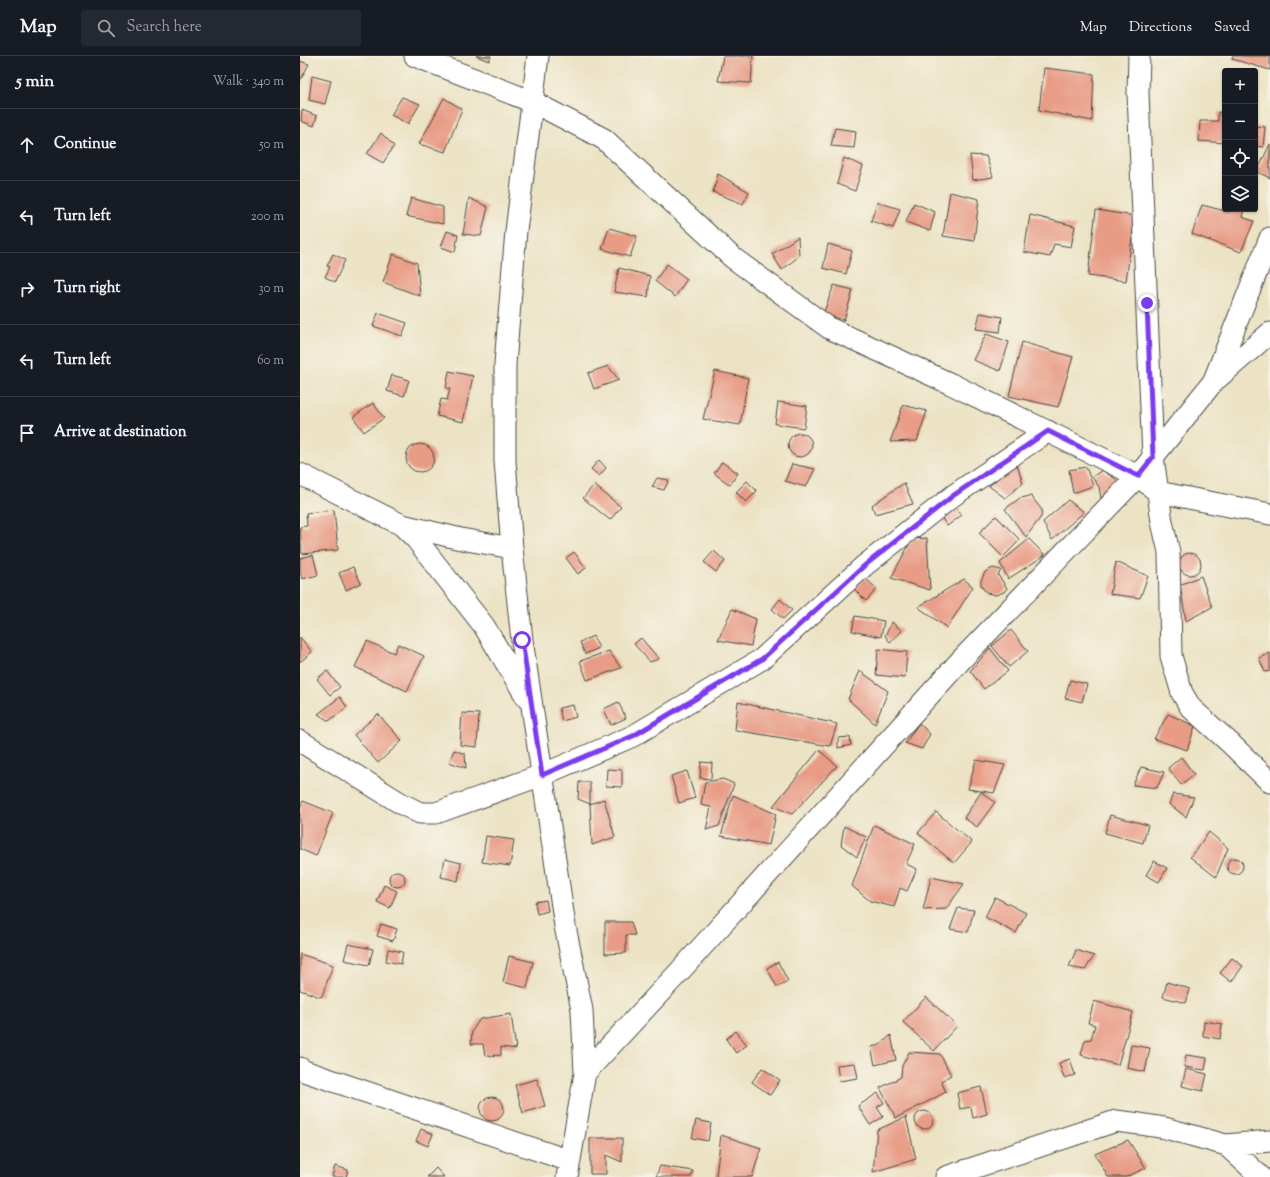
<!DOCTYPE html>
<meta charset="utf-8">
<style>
body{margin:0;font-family:"Sorts Mill Goudy",serif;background:#242831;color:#f1f3f6}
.controls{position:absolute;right:12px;top:12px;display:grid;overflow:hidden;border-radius:4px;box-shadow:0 1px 3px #0004}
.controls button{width:36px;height:36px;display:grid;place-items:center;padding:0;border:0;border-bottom:1px solid #363941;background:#171b24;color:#f1f3f6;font:20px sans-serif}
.stop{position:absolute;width:12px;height:12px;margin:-9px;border:3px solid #7c3aed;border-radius:50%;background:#fff}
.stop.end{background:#7c3aed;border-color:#fff;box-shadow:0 1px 4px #0008}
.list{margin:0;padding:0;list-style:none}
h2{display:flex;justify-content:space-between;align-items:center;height:52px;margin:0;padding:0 16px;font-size:17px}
h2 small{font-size:13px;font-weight:400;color:#9ea1a6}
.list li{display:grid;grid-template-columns:26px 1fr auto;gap:12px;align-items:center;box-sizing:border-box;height:72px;padding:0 16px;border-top:1px solid #363941}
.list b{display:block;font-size:15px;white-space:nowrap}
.list em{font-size:13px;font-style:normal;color:#9ea1a6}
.icon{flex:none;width:22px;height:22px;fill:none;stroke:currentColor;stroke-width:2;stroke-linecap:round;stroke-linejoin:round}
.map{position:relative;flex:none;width:970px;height:1121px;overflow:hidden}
header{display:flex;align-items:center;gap:24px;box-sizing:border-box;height:56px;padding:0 20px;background:#171b24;border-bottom:1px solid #363941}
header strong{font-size:19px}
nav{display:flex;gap:22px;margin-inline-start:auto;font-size:14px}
.search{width:280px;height:36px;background:#242831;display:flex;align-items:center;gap:10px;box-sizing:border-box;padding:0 14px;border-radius:4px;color:#9ea1a6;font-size:15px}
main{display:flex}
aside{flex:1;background:#171b24}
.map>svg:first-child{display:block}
.building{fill:#e89c86}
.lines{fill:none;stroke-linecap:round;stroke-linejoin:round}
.minor-casing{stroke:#484742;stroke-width:23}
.minor{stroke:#fff;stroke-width:21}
.route{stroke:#7c3aed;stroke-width:5}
</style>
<header>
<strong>Map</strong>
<div class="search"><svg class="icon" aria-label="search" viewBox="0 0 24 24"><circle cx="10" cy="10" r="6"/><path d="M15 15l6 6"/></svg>Search here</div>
<nav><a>Map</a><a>Directions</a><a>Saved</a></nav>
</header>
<main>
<aside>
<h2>5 min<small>Walk · 340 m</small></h2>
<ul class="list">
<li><svg class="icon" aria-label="ahead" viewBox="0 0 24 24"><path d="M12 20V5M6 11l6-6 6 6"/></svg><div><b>Continue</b></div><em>50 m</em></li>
<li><svg class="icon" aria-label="left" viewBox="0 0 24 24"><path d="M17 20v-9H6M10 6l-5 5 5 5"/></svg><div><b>Turn left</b></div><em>200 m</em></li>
<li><svg class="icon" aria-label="right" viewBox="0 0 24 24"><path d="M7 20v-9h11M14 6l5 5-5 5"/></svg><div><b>Turn right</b></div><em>30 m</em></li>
<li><svg class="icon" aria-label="left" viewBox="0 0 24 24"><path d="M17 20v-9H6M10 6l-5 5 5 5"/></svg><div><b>Turn left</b></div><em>60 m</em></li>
<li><svg class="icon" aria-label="arrive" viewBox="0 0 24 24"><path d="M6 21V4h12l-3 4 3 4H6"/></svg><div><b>Arrive at destination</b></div></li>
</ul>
</aside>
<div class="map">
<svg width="970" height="1121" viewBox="0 0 970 1121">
<rect width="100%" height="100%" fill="#f7f3e8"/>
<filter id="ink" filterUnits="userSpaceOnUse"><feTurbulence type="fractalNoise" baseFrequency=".025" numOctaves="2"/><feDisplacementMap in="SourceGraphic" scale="8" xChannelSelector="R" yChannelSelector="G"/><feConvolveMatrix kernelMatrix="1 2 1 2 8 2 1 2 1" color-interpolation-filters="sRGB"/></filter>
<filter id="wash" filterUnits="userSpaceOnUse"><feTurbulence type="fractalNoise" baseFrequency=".012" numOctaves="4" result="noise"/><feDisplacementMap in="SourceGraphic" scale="16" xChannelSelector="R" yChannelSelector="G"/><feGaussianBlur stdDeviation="0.9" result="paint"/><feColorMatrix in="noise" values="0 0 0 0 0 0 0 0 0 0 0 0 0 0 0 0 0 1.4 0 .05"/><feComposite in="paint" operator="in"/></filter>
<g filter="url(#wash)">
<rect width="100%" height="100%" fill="#ece3c5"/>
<g id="blocks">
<path class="building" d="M176 0H191L189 5Z
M423 0H453L451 27 418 25Z
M933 0H970V14L932 3Z
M0 5 9 8 0 25Z
M744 12 794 18 792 65 739 54Z
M12 20 31 25 25 48 9 44Z
M102 41 120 48 108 68 91 59Z
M144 42 162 53 145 96 119 88Z
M2 54 17 60 14 70 1 65Z
M918 56 925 57V87L899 85 900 65H918Z
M955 70 965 71 963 91 955 90Z
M535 72 556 75 554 92 531 90Z
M81 77 94 90 83 107 67 98Z
M970 88V122L957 116Z
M670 99 686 100 693 121 673 124Z
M544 102 563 110 555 135 537 128Z
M418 118 449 136 443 148 413 136Z
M650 136 679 143 674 185 643 180Z
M111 142 143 151V168L106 160Z
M169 142 188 151 181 180 163 178Z
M577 146 600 153 593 172 571 165Z
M614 147 635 156 630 175 606 166Z
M902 149 929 156 930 153H944L942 161 954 165 941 196 892 178Z
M796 154 835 160 826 225 788 220Z
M730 159 775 170 771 191 754 188 750 201 724 196Z
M309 172 337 180 330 201 302 193Z
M147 175 158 179 155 196 141 191Z
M498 181 499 200 482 214 472 198Z
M528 188 552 195 546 218 523 212Z
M33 198 45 204 35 226 25 221 30 211 27 210Z
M93 198 117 207 120 240 83 226Z
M367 208 387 223 375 241 355 225Z
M319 212 350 220 348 241 314 236Z
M534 229 553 234 544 264 523 258Z
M78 257 107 267 102 280 73 270Z
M680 257 702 261 700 276 676 273Z
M686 278 709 286 700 315 673 304Z
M722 286 773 301 758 351 709 340Z
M308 310 319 324 294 333 288 317Z
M149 315 173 320 163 366 137 360 141 343 147 344 150 333 146 332Z
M415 315 448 322 440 369 403 363Z
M92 319 109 324 104 340 87 335Z
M478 346 507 350 504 372 475 368Z
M73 347 84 362 64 376 53 361Z
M603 349 627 355 617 385 590 386Z
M488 389a12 12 0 1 1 24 0a12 12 0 1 1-24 0Z
M106 402a14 14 0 1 1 28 0a14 14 0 1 1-28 0Z
M299 404 306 412 299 420 291 413Z
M422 406 438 417 430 429 414 417Z
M716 406 723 427 705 442 689 430Z
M492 408 515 413 506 431 485 425Z
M786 411 793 430 773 437 769 414Z
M802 414 820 426 801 442 799 431 792 421Z
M357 422 369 424 364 434 352 431Z
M447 425 457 435 446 446 436 436Z
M604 427 613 448 575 458 572 449Z
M294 429 321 451 310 464 283 442Z
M731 440 742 454 741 461 726 481 705 453 720 442Z
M768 444 784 456 752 484 743 466Z
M653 447 662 459 647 470 639 458Z
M34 454 38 494 2 498 0 471 7 470 6 457Z
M696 460 720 484 703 501 679 477Z
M627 482 630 534 591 522 612 483Z
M729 483 745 499 708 523 700 507Z
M414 495 425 505 416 516 404 506Z
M274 496 286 512 278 518 266 502Z
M879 508a11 11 0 1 1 22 0a11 11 0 1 1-22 0Z
M13 499 18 519 2 523 0 515V502Z
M816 506 848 520 840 542 810 538Z
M53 511 61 527 46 534 39 517Z
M693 512 701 514 698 519 707 532 704 536 696 539 687 537 681 530V525L685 516Z
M901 520 912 551 886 565 880 529Z
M565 522 577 533 566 545 554 533Z
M664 523 673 531 647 572 618 551Z
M480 543 492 554 483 563 472 553Z
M432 553 456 563 451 590 418 584Z
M555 560 584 565 581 581 552 575Z
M592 566 602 575 590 586 585 580Z
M711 574 728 595 709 611 692 590Z
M293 580 299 592 285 598 280 586Z
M0 581 12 596 0 606Z
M341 582 359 603 350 606 334 588Z
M67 585 94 597 98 588 124 600 107 635 55 611Z
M690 592 708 615 684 633 670 615Z
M578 593 607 596 605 622 576 619Z
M309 595 321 612 287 624 280 605Z
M970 597V615L965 616 959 602Z
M27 615 40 631 30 639 17 623Z
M560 615 588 635 575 668 548 643Z
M770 624 787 628 782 646 765 642Z
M40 641 47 651 29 665 18 658Z
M318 646 326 662 311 669 304 653Z
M438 646 537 668 530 690 435 674Z
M273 649 276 661 262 665 259 652Z
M162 657 179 658 177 691 160 689Z
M78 658 102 685 78 707 54 679Z
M868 658 895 670 887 694 854 683Z
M619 667 630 678 622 693 605 687Z
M550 681 551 689 538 692V682Z
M154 694 165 698 166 712 149 706Z
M519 694 537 710 492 758 473 750Z
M881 701 894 718 881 729 868 712Z
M676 704 705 709 694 737 668 733Z
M401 706 412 707 411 723 400 722Z
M841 711 864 716 857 732 833 729Z
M307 713 322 714V731L306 730Z
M387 715 395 742 379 747 371 720Z
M423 723 434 728 419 770 406 774 411 751 401 749 405 726Z
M279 726H290V748L278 743Z
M681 736 695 746 677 771 664 762Z
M873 738 894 741 886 761 869 748Z
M433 739 476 758 469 789 421 780Z
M304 743 315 781 292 789 290 748Z
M3 745 33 757 16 800 0 793V751Z
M636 756 672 786 654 807 618 777Z
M810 759 848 769 843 787 805 777Z
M574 769 615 788 606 808 617 813 607 835 600 832 594 851 570 845 552 830Z
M544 770 566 781 557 801 541 789Z
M909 776 928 792 916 821 890 801Z
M186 780 214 784 210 810 182 806Z
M927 810a8 8 0 1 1 16 0a8 8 0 1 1-16 0Z
M145 803 161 807 158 825 141 821Z
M854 805 867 812 859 826 846 819Z
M89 823a8 8 0 1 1 16 0a8 8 0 1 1-16 0Z
M631 821 664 828 646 853 623 854Z
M84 829 97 835 90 852 77 846Z
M695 841 726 857 716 877 685 861Z
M246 844 248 855 237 858 235 846Z
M658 852 674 854 668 876 650 873Z
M305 866H331L335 879H326V897L305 898Z
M81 868 97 873 93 885 77 880Z
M48 888 73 893 69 909 44 904Z
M88 893 103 896 101 908 86 905Z
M776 894 794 900 785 914 769 911Z
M0 898 33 909 22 940 20 941 0 934Z
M209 900 233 906 227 932 203 926Z
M932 902 943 910 931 926 920 917Z
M478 906 488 925 477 931 467 912Z
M867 926 890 933 886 947 863 941Z
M626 941 657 970 634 995 603 966Z
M794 945 833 956 818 1009 781 999 785 984 791 983 795 969 788 967Z
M211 958 216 993 201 991V999L185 1000 183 988H171L172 975 180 963Z
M904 965 922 968 920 983 903 980Z
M436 975 447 989 436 997 426 983Z
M591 979 596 1004 575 1009 571 991 580 989Z
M831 989 850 992 845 1016 827 1012Z
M609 996 640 998 651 1019 641 1025 646 1036 596 1062 580 1032 601 1021 602 1010Z
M886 999 907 1002 905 1014 884 1011Z
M770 1003 775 1019 764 1022 759 1007Z
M555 1007 558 1022 539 1025 537 1009Z
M462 1012 480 1024 470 1039 452 1026Z
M886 1013 907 1018 903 1035 882 1030Z
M237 1023 245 1050 223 1057 215 1029Z
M681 1031 687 1058 673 1062 671 1051 660 1053 657 1037Z
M578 1037 584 1047 577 1051 583 1061 570 1069 558 1050Z
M180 1053a12 12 0 1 1 24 0a12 12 0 1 1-24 0Z
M615 1064a9 9 0 1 1 18 0a9 9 0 1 1-18 0Z
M606 1061 616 1103 573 1116 577 1074Z
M396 1064 411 1067 408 1085 392 1082Z
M121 1073 133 1078 128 1090 116 1085Z
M421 1079 461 1092 452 1121H420L416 1120Z
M290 1082H322V1106L306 1099V1118H290Z
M828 1084 846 1112 826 1121H808L795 1098Z
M35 1110 48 1114 46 1121H32Z
M360 1110 393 1115 391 1121H356Z
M136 1112 144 1121H127Z"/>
</g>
</g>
<g filter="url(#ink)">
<use href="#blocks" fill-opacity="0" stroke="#484742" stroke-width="1"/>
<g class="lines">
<g class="minor-casing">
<path id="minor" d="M115 0 233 46 304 83 433 202 529 272 651 328 838 420 858 436 970 458
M238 0 216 175 205 308V405L212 492 222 584 265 870 282 954 285 1017 267 1121
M839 0 838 37 853 401 862 466 869 496 871 600 882 637 891 652 930 687 970 726
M914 324 970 182
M0 418 102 469 161 483 212 492
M102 469 116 483 184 570 227 642
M0 685 102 748 120 757H136L242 719 333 680 462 603 564 510 654 439 748 375
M0 1012 4 1015 270 1105
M285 1017 380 915 661 604 838 420 913 326 970 277
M926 1089 961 1121
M646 1121 816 1065 840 1068 865 1072 926 1089 970 1085"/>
</g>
<use href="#minor" class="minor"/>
</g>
</g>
<g class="lines" filter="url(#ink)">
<path class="route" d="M222 584 242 719 333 680 462 603 564 510 654 439 748 375 838 420 853 401 847 247"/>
</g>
</svg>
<div class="controls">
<button>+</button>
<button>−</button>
<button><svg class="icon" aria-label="locate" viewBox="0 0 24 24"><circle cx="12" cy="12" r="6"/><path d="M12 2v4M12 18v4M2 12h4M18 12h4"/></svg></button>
<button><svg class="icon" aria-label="layers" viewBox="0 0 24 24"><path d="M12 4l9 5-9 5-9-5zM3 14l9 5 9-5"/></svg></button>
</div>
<div class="stop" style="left:222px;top:584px"></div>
<div class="stop end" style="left:847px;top:247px"></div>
</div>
</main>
